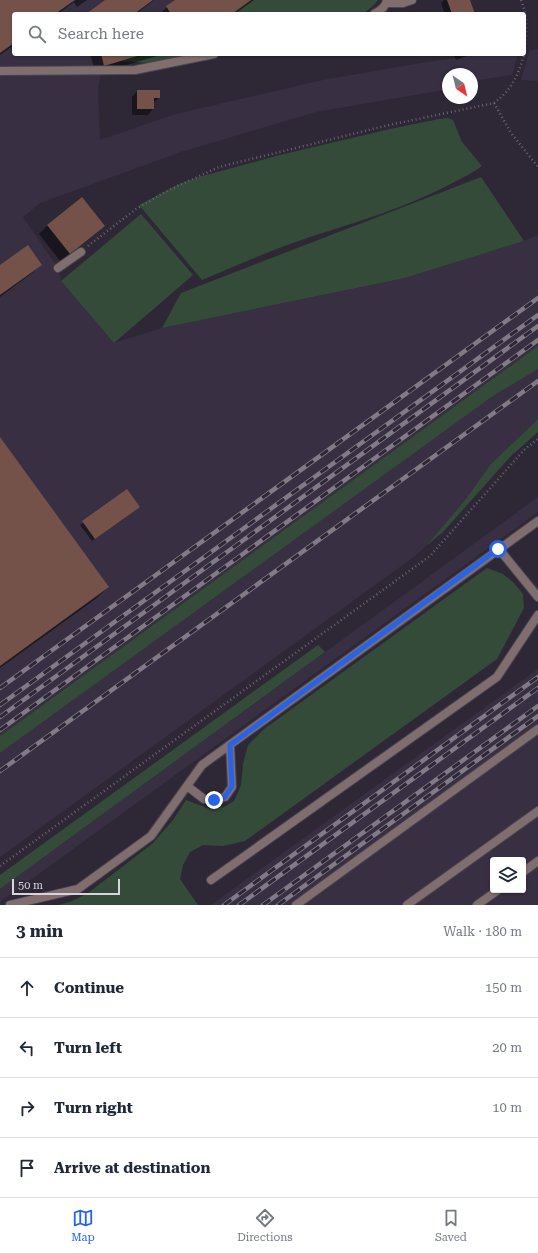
<!DOCTYPE html>
<meta charset="utf-8">
<style>
body{margin:0;font-family:"Roboto Serif",serif;background:#f2f2f3;color:#1f2937}
.controls{position:absolute;right:12px;bottom:12px;display:grid;overflow:hidden;border-radius:4px;box-shadow:0 1px 3px #0004}
.controls button{width:36px;height:36px;display:grid;place-items:center;padding:0;border:0;border-bottom:1px solid #e0e1e3;background:#fff;color:#1f2937;font:20px sans-serif}
.compass{position:absolute;left:442px;top:68px;width:36px;height:36px;border-radius:50%;background:#fff;box-shadow:0 1px 3px #0004;rotate:145deg}
.scale{position:absolute;left:12px;bottom:10px;width:108px;box-sizing:border-box;padding-left:4px;border:2px solid #d8d4dd;border-top:0;font-size:11px;line-height:14px;white-space:nowrap;color:#d8d4dd;-webkit-text-stroke:3px #2e2836;paint-order:stroke}
.stop{position:absolute;width:12px;height:12px;margin:-9px;border:3px solid #2563eb;border-radius:50%;background:#fff}
.stop.end{background:#2563eb;border-color:#fff;box-shadow:0 1px 4px #0008}
.list{margin:0;padding:0;list-style:none}
h2{display:flex;justify-content:space-between;align-items:center;height:52px;margin:0;padding:0 16px;font-size:17px}
h2 small{font-size:13px;font-weight:400;color:#747a83}
.list li{display:grid;grid-template-columns:26px 1fr auto;gap:12px;align-items:center;box-sizing:border-box;height:60px;padding:0 16px;border-top:1px solid #e0e1e3}
.list b{display:block;font-size:15px;white-space:nowrap}
.list em{font-size:13px;font-style:normal;color:#747a83}
.icon{flex:none;width:22px;height:22px;fill:none;stroke:currentColor;stroke-width:2;stroke-linecap:round;stroke-linejoin:round}
.map{position:relative;flex:none;width:538px;height:905px;overflow:hidden}
.search{position:absolute;background:#fff;box-shadow:0 1px 3px #0004;left:12px;right:12px;top:12px;height:44px;display:flex;align-items:center;gap:10px;box-sizing:border-box;padding:0 14px;border-radius:4px;color:#747a83;font-size:15px}
.sheet{height:292px;background:#fff}
nav{display:flex;justify-content:space-around;align-items:center;box-sizing:border-box;height:56px;border-top:1px solid #e0e1e3;background:#fff;font-size:11px;color:#747a83}
nav a{display:grid;justify-items:center;gap:2px}
nav .on{color:#2563eb}
.map>svg:first-child{display:block}
.built{fill:#392f43;fill-rule:evenodd}
.green{fill:#344b3a}
.shadow{fill:#0007}
.building{fill:#745249}
.lines{fill:none;stroke-linecap:round;stroke-linejoin:round}
.lane-casing{stroke:#494451;stroke-width:10}
.street-casing{stroke:#494451;stroke-width:10}
.path{stroke:#696470;stroke-width:2.5;stroke-dasharray:1 3;stroke-linecap:butt}
.lane{stroke:#7f6e6d;stroke-width:8}
.street{stroke:#7f6e6d;stroke-width:8}
.rail-casing{stroke:#807b87;stroke-width:4.5}
.rail{stroke:#2e2836;stroke-width:3;stroke-dasharray:9;stroke-linecap:butt}
.route{stroke:#2563eb;stroke-width:5}
</style>
<div class="map">
<svg width="538" height="905" viewBox="0 0 538 905">
<rect width="100%" height="100%" fill="#2e2836"/>
<path class="built" d="M0 0H251L232 14H14V54H151L120 61 103 62 98 89 100 140 176 114 323 80 421 63 483 54H518L512 75 472 81V74H448V85H443L444 90 316 112 181 152 40 203 23 217 58 268 61 281 114 343 162 328 405 278 524 241 538 235V346L0 736Z
M538 49V81L521 80 530 50Z
M538 369V419L490 465 466 499 426 546 415 556 0 857V753L493 396Z
M538 497V512L0 902V889Z
M538 669V905H211ZM493 860H523V890H493Z"/>
<path class="green" d="M251 0H378L375 4 363 14H232Z
M151 54H194L150 63 120 61Z
M448 118 453 120 462 142 482 166C470 175 457 180 445 187 401 209 356 222 310 237 273 249 238 265 202 280L139 205 179 184 199 177 280 155 390 129 439 119Z
M481 177 524 241 405 278 162 328 181 293Z
M141 214 193 275 114 343 61 281Z
M538 346V369L493 396 0 753V736Z
M538 419V432L511 456 443 532 426 546 466 499 490 465Z
M487 568 503 574 514 583 523 594 524 608 497 659 245 841 223 846 203 845 190 852 183 865 180 879 198 905H58L70 902 88 893 152 844 173 820 186 800 210 809 224 807 234 801 241 785 243 764 248 745 264 729Z
M318 645 325 652 0 889V875Z"/>
<path class="shadow" d="M0 0H87L77 7 74 2 58 14H14V45L0 55Z
M107 0H154L136 14H87Z
M176 0H254L235 14H159Z
M444 0H469L474 14H445L441 3Z
M90 54H164L96 74Z
M453 54H472L456 60Z
M137 91 159 98 153 103V109L148 115H132V97Z
M81 198 103 226 95 234 61 262 39 234 47 226Z
M41 265 32 273 0 297V267Z
M0 439 108 587 97 598 0 668Z
M126 490 136 509 92 541 80 525Z"/>
<path class="building" d="M0 0H75L55 14H14V43L0 53Z
M105 0H153L134 14H86Z
M175 0H251L232 14H171L166 6Z
M447 0H470L475 14H452Z
M101 54H144L104 66Z
M137 90H160V98H154V109H137Z
M82 197 105 226 70 254 47 225Z
M28 245 42 265 0 295V265Z
M0 437 109 587 0 666Z
M127 489 140 507 95 539 82 521Z"/>
<g class="lines">
<g class="lane-casing">
<path id="lane" d="M499 549 538 597
M187 786 204 799 214 800 225 797 232 787 230 745
M523 872 538 861
M211 880 497 677 538 615
M10 905 78 889 151 836 202 765 538 521
M296 905 538 729
M407 905 538 811
M477 905 498 890"/>
</g>
<g class="street-casing">
<path id="street" d="M387 3H403L412 0
M374 14C380 11 386 7 387 0
M0 71 135 70 214 54
M58 268 81 252"/>
</g>
<path class="path" d="M521 0C528 18 527 33 524 52
M494 103 511 133 538 167
M88 246 136 209 167 191 219 167 389 125 494 103C511 91 519 74 524 54
M0 866 430 556 524 450 538 439"/>
<use href="#lane" class="lane"/>
<use href="#street" class="street"/>
<g class="rail-casing">
<path id="rail" d="M0 688 538 298
M0 705 538 315
M0 717 538 326
M0 730 538 340
M0 771 538 381
M224 905 538 677
M239 905 538 688
M263 905 538 706
M278 905 538 716"/>
</g>
<use href="#rail" class="rail"/>
</g>
<g class="lines">
<path class="route" d="M214 800 225 797 232 786 230 745 498 549"/>
</g>
</svg>
<div class="controls">
<button><svg class="icon" aria-label="layers" viewBox="0 0 24 24"><path d="M12 4l9 5-9 5-9-5zM3 14l9 5 9-5"/></svg></button>
</div>
<svg class="compass" viewBox="-18 -18 36 36"><path d="M0-13l5 13h-10z" fill="#e53935"/><path d="M0 13l5-13h-10z" fill="#747a83"/></svg>
<div class="scale">50 m</div>
<div class="stop" style="left:498px;top:549px"></div>
<div class="stop end" style="left:214px;top:800px"></div>
<div class="search"><svg class="icon" aria-label="search" viewBox="0 0 24 24"><circle cx="10" cy="10" r="6"/><path d="M15 15l6 6"/></svg>Search here</div>
</div>
<section class="sheet">
<h2>3 min<small>Walk · 180 m</small></h2>
<ul class="list">
<li><svg class="icon" aria-label="ahead" viewBox="0 0 24 24"><path d="M12 20V5M6 11l6-6 6 6"/></svg><div><b>Continue</b></div><em>150 m</em></li>
<li><svg class="icon" aria-label="left" viewBox="0 0 24 24"><path d="M17 20v-9H6M10 6l-5 5 5 5"/></svg><div><b>Turn left</b></div><em>20 m</em></li>
<li><svg class="icon" aria-label="right" viewBox="0 0 24 24"><path d="M7 20v-9h11M14 6l5 5-5 5"/></svg><div><b>Turn right</b></div><em>10 m</em></li>
<li><svg class="icon" aria-label="arrive" viewBox="0 0 24 24"><path d="M6 21V4h12l-3 4 3 4H6"/></svg><div><b>Arrive at destination</b></div></li>
</ul>
</section>
<nav>
<a class="on"><svg class="icon" aria-label="map" viewBox="0 0 24 24"><path d="M3 6l6-2 6 2 6-2v14l-6 2-6-2-6 2zM9 4v14M15 6v14"/></svg>Map</a>
<a><svg class="icon" aria-label="directions" viewBox="0 0 24 24"><path d="M12 3l9 9-9 9-9-9zM9 14v-3h6M13 9l2 2-2 2"/></svg>Directions</a>
<a><svg class="icon" aria-label="saved" viewBox="0 0 24 24"><path d="M7 4h10v16l-5-4-5 4z"/></svg>Saved</a>
</nav>
